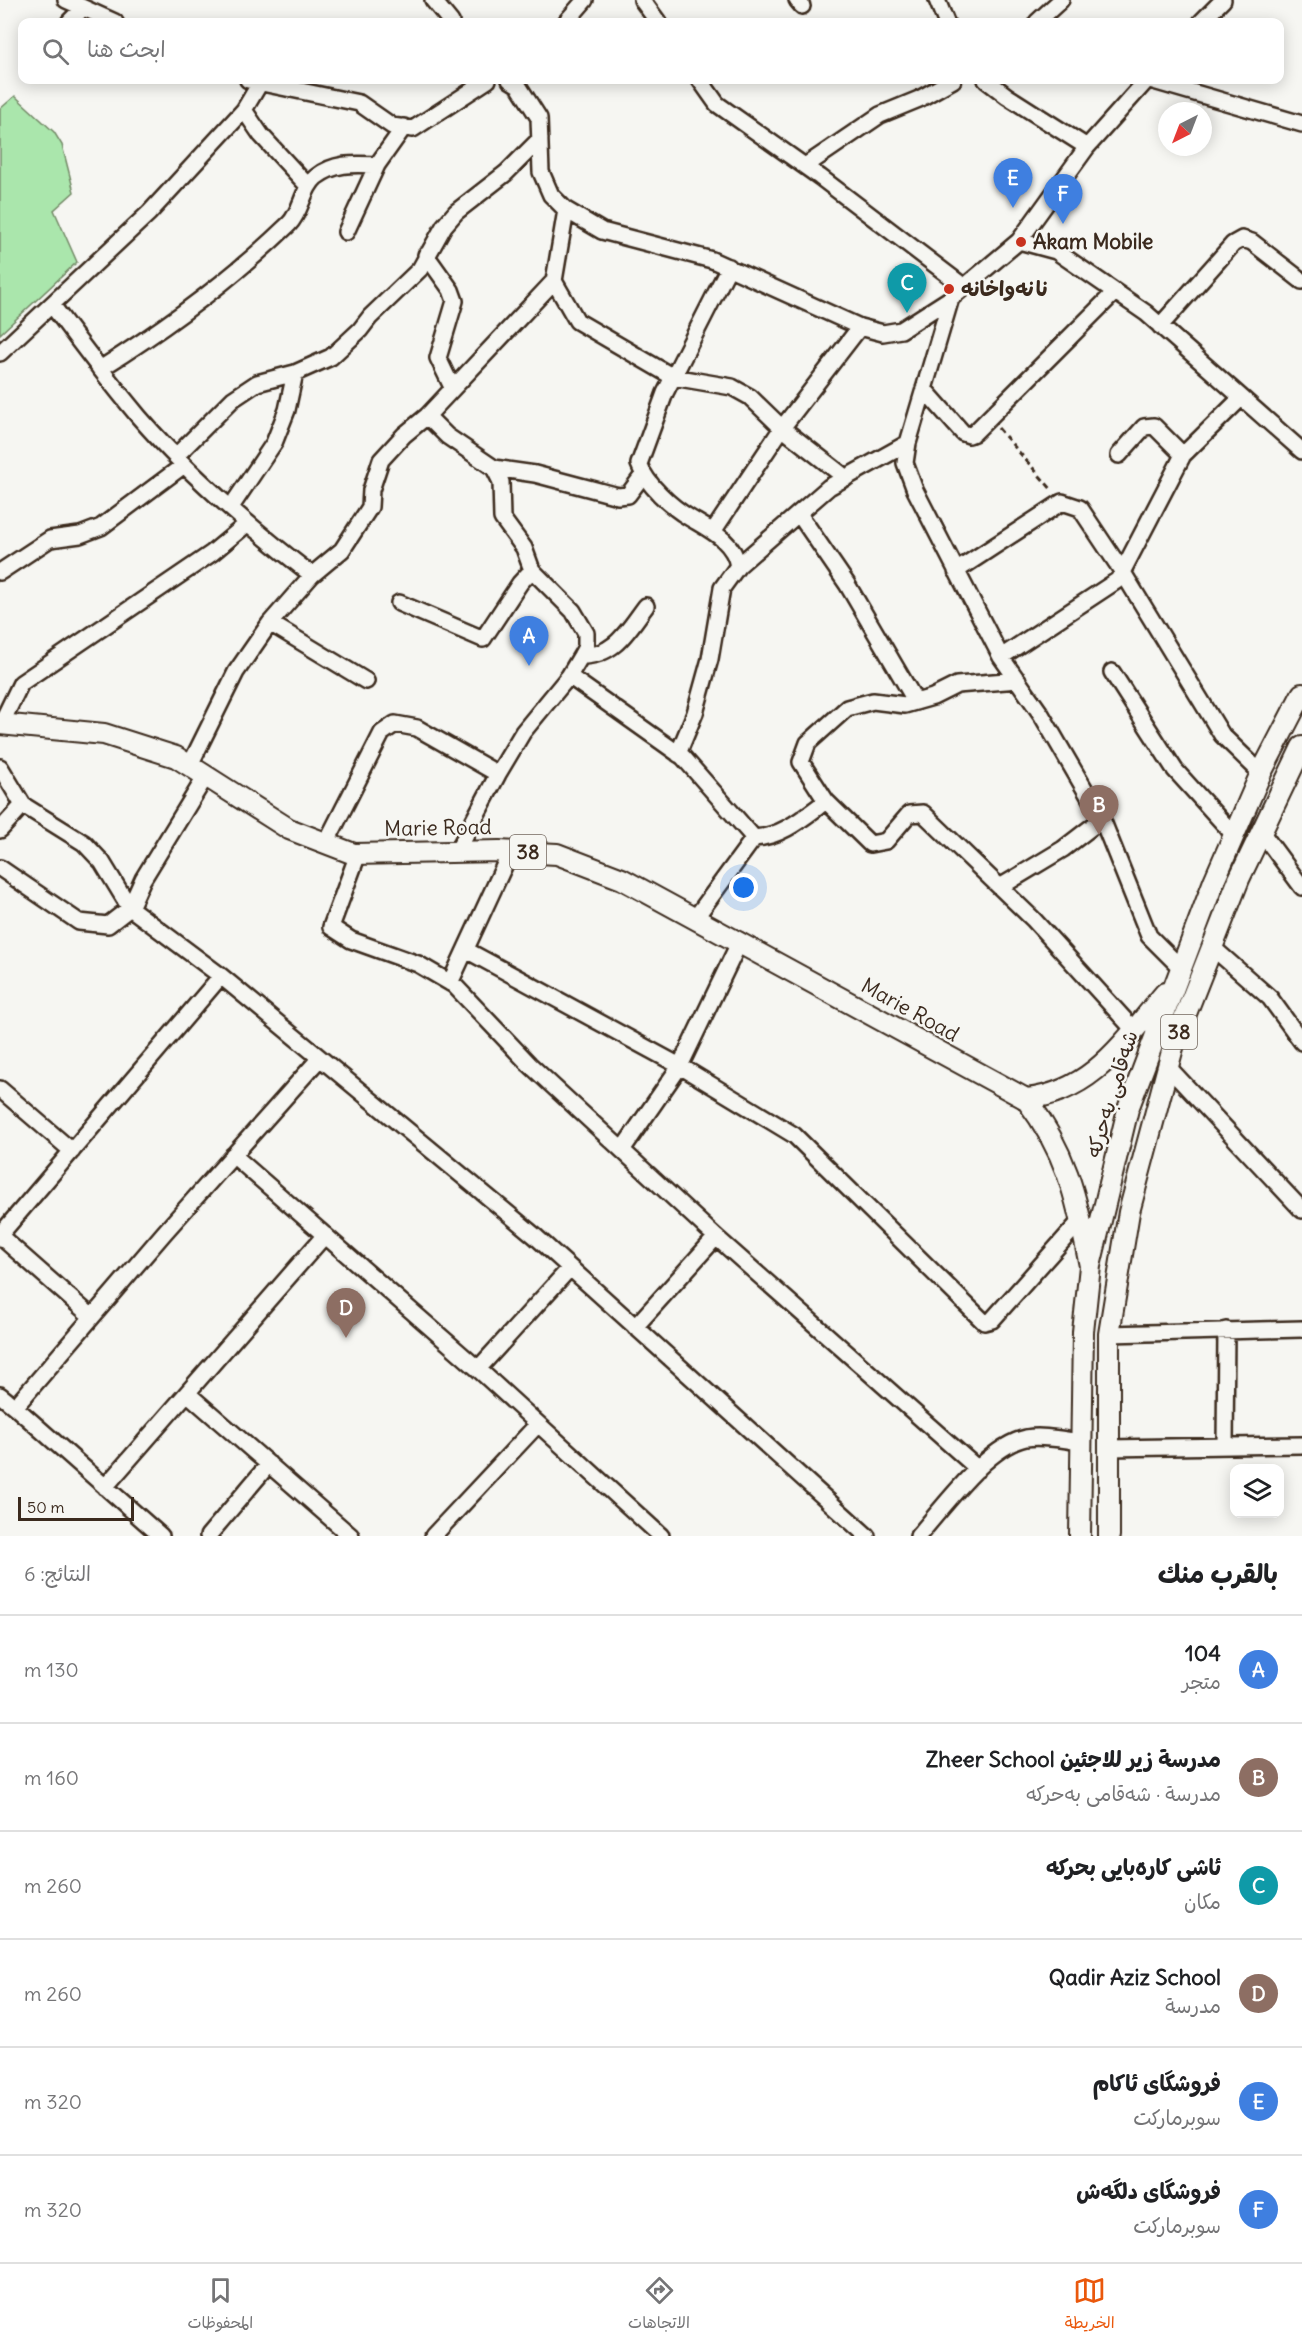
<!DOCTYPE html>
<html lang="ar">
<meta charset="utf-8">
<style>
body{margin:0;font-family:Delius,"Playpen Sans Arabic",sans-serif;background:#f2f2f2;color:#202124;direction:rtl}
.controls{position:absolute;right:18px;bottom:18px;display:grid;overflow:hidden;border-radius:12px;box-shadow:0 3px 15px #0003}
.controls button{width:54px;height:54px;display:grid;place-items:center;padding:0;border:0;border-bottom:2px solid #e0e0e0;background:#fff;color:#202124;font:30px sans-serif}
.compass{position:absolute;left:1158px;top:102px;width:54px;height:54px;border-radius:50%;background:#fff;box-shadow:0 3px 15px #0003;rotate:222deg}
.scale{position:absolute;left:18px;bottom:15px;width:116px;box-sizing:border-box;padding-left:6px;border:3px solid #3b2a1e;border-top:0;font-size:16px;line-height:21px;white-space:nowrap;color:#3b2a1e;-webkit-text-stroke:4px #f6f6f2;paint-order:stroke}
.you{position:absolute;left:744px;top:888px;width:21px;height:21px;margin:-15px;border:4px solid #fff;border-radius:50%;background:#1a73e8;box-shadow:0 0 0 9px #1a73e833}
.badge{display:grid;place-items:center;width:39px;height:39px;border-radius:50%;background:#ea580c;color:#fff;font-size:20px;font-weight:700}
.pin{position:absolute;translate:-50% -50px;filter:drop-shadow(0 2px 3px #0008)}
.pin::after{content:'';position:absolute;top:32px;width:21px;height:18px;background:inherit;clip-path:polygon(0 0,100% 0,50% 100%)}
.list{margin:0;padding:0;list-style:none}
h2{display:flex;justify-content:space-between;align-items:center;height:78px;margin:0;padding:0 24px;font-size:26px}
h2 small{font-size:20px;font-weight:400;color:#757577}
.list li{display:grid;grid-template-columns:39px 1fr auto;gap:18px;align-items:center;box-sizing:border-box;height:108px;padding:0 24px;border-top:2px solid #e0e0e0}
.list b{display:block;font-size:22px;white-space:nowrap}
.list p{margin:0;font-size:20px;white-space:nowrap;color:#757577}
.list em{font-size:20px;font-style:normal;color:#757577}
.icon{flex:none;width:33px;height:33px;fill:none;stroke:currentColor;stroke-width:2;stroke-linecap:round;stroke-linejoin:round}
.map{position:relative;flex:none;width:1302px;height:1536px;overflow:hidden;direction:ltr}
.search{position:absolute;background:#fff;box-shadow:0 3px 15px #0003;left:18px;right:18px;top:18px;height:66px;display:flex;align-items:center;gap:15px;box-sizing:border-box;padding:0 21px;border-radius:12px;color:#757577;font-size:22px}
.sheet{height:726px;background:#fff}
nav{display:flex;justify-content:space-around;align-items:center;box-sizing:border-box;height:84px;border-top:2px solid #e0e0e0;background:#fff;font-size:16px;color:#757577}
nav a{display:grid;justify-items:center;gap:3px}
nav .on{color:#ea580c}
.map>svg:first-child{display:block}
.green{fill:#aae6ac;stroke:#728865;stroke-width:1.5}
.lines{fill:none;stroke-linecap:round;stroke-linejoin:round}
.minor-casing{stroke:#3b2a1e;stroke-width:20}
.major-casing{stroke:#3b2a1e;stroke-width:24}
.path{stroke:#3b2a1e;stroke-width:3;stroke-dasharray:6 4.5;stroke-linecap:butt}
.minor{stroke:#f6f6f2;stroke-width:15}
.major{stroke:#f6f6f2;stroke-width:20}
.poi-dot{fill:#c8321e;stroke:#f6f6f2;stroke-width:2}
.labels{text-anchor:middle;stroke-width:5;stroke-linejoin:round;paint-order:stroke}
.shield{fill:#f6f6f2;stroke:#73675e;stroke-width:1.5}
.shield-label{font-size:20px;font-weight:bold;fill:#3b2a1e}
.poi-label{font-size:21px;font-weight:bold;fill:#3b2a1e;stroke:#f6f6f2;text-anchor:start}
.street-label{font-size:21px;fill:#3b2a1e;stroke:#f6f6f2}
</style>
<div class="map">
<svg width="1302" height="1536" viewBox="0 0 1302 1536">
<rect width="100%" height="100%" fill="#f6f6f2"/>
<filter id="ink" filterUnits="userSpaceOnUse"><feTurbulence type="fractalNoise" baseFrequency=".0167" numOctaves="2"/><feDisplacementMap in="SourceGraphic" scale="12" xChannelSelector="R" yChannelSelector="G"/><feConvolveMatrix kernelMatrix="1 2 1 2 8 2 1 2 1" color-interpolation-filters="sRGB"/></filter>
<g filter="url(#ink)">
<path class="green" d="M15 96 54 132 62 145 74 192 54 210 77 262 0 334V109Z"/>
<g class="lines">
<g class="minor-casing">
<path id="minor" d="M66 0 115 22
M433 0 451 22
M642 0 658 22
M797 0 802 6
M937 0 946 22
M69 22 83 8
M566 22 585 0
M1037 22 1061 0
M1201 22 1223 0
M248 80 359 103 392 126 413 129 488 80
M510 80 518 85 539 118 541 172 551 195 566 210 602 231 712 260 860 327 883 333 901 330 951 298 1019 241 1056 251 1146 313 1302 451
M700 80 717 104 820 177 963 286
M986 80 1007 96 1087 147
M1150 80 1302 124
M244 110 261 135 308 186
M805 166 880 115 919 99 953 80
M346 232 377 165 404 127
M1019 241 1087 147 1147 80
M426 255 451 290 455 301 438 358 452 387
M554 281 577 321 673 377 732 387 750 397 782 428 846 478
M951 298 908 443 905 463 915 490 1001 657 1041 714 1102 819 1149 936 1180 967
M52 305C80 343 109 381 139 417 190 476 251 528 312 575
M1160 326 1233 244 1242 239 1252 242 1302 281
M0 353 149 213 244 110 260 83
M100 369C167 327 232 279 289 224 302 211 302 189 316 177 335 162 355 164 377 165
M924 389 963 433 969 435 974 433 1115 292
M427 416 447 436 494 468 501 482 502 518 524 548 532 570 573 611 586 633V647L581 656 569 676 523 732 498 774 457 852
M1119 455 1144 427 1154 426 1183 455
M176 456 233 399 257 383 295 373
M494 468 535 474 618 496 628 495 643 475
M231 507 274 443 287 410 295 373 331 357 360 330 370 317 420 269 444 226 456 212 506 173 540 139
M799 514 847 584 916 702
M714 530 782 428 860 327
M738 566 829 487 908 443
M956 571 1062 502 1080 508 1122 571 1222 735 1261 773
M0 572 50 539 80 535 101 527 184 465
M399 603 483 639 520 583 532 570
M270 623 366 681
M581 656C615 656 627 631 646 606
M1001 657 1118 580 1183 455 1241 398
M1112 672 1175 770 1234 835
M569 676 683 757 754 838
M1018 680 957 685 933 697 905 705 873 701 847 708 808 743 801 762 826 801 870 844 886 841 909 814 923 813 1033 919 1134 1030
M1 724 21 683 212 553 248 523
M678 754 695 713 710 659 722 588 738 566C734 541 710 530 690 518 671 507 646 484 639 464L665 393 729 267
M190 765 236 672 270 623 312 575 342 550 370 507 371 490 381 460 404 435 427 416 554 281 566 210
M0 767 23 805 84 843 102 862 130 908 221 976 535 1236 867 1536
M0 830 23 805
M1262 833 1302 887
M326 843 382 733 395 724 417 728 498 774
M358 854 331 927 351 940 418 964 454 985 529 1064 716 1237 978 1469
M0 868 79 922 108 925 130 908 143 879 206 776
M1000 887 1063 849 1102 819
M696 917 754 838C782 837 804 817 826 801
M1212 947 1270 998 1302 1042
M466 950 680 1066 794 1135 984 1322 992 1320 1082 1219
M450 983 511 851
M1168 1067 1302 1210
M0 1089 72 1151
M622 1150 680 1066 740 941
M233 1155 478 1369 661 1536
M0 1235 221 976
M0 1236 92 1317
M635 1327 716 1237
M1109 1334 1302 1329
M478 1369 570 1268
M187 1393 351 1536
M0 1395 15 1407 164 1233 320 1058
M15 1407 161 1536
M1225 1446 1226 1330
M1108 1448 1302 1445
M105 1487 325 1235
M208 1536 269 1464
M433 1536 538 1424
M918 1536C944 1507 987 1446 1026 1438 1043 1435 1064 1440 1081 1442"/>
</g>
<g class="major-casing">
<path id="major" d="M0 724 104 734 176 757 289 829 354 854 499 851 557 854 622 879 1026 1099C1069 1156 1076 1198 1090 1266
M1026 1099C1093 1092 1124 1041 1165 993
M1080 1536 1083 1332 1090 1266 1128 1109 1214 881 1261 773 1302 694
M1109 1536V1334L1129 1212 1174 1044 1239 879 1302 747"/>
</g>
<path class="path" d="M998 428 1053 491"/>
<use href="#minor" class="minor"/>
<use href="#major" class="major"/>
</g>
</g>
<g class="poi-dot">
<circle cx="1021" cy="242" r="6"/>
<circle cx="949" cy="289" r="6"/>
</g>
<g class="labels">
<g class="shield">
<rect x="510" y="835" width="36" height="34" rx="4.5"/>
<rect x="1161" y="1015" width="36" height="34" rx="4.5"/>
</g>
<g class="shield-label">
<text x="528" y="859">38</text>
<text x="1179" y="1039">38</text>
</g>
<g class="poi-label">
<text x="1033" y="249">Akam Mobile</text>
<text x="961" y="296">نانەواخانە</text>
</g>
<g class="street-label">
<text transform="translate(438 828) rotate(-1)" y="7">Marie Road</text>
<text transform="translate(910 1010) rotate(29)" y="7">Marie Road</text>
<text transform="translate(1112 1094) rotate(-73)" y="7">شەقامی بەحرکە</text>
</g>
</g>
</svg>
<div class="controls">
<button><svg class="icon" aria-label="layers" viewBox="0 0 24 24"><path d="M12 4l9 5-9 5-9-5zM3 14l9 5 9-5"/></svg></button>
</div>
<svg class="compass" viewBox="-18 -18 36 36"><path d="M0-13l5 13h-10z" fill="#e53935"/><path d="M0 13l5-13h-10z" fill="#757577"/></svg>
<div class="scale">50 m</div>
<div class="you"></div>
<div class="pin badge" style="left:529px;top:666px;background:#3f7fe0">A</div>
<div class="pin badge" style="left:1099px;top:835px;background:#8d6e63">B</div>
<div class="pin badge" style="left:907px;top:313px;background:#0f9aa8">C</div>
<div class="pin badge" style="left:346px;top:1338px;background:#8d6e63">D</div>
<div class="pin badge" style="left:1013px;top:208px;background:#3f7fe0">E</div>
<div class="pin badge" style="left:1063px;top:224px;background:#3f7fe0">F</div>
<div class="search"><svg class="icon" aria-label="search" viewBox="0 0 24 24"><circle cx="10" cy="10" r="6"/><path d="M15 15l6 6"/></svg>ابحث هنا</div>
</div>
<section class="sheet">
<h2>بالقرب منك<small>النتائج: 6</small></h2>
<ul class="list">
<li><span class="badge" style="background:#3f7fe0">A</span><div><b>104</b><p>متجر</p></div><em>130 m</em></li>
<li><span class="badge" style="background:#8d6e63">B</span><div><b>مدرسة زير للاجئين Zheer School</b><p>مدرسة · شەقامی بەحرکە</p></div><em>160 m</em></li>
<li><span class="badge" style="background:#0f9aa8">C</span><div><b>ئاشی کارەبایی بحرکە</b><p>مكان</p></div><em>260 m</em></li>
<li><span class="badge" style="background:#8d6e63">D</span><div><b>Qadir Aziz School</b><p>مدرسة</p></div><em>260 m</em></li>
<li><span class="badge" style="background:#3f7fe0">E</span><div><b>فروشگای ئاکام</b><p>سوبرماركت</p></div><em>320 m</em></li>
<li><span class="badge" style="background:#3f7fe0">F</span><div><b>فروشگای دلگه‌ش</b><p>سوبرماركت</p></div><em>320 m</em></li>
</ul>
</section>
<nav>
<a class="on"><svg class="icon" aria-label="map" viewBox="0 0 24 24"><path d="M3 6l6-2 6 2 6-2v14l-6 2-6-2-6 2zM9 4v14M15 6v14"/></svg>الخريطة</a>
<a><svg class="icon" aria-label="directions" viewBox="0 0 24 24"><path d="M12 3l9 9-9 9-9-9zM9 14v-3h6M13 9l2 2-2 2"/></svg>الاتجاهات</a>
<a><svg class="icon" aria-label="saved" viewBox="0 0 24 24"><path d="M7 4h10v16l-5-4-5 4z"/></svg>المحفوظات</a>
</nav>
